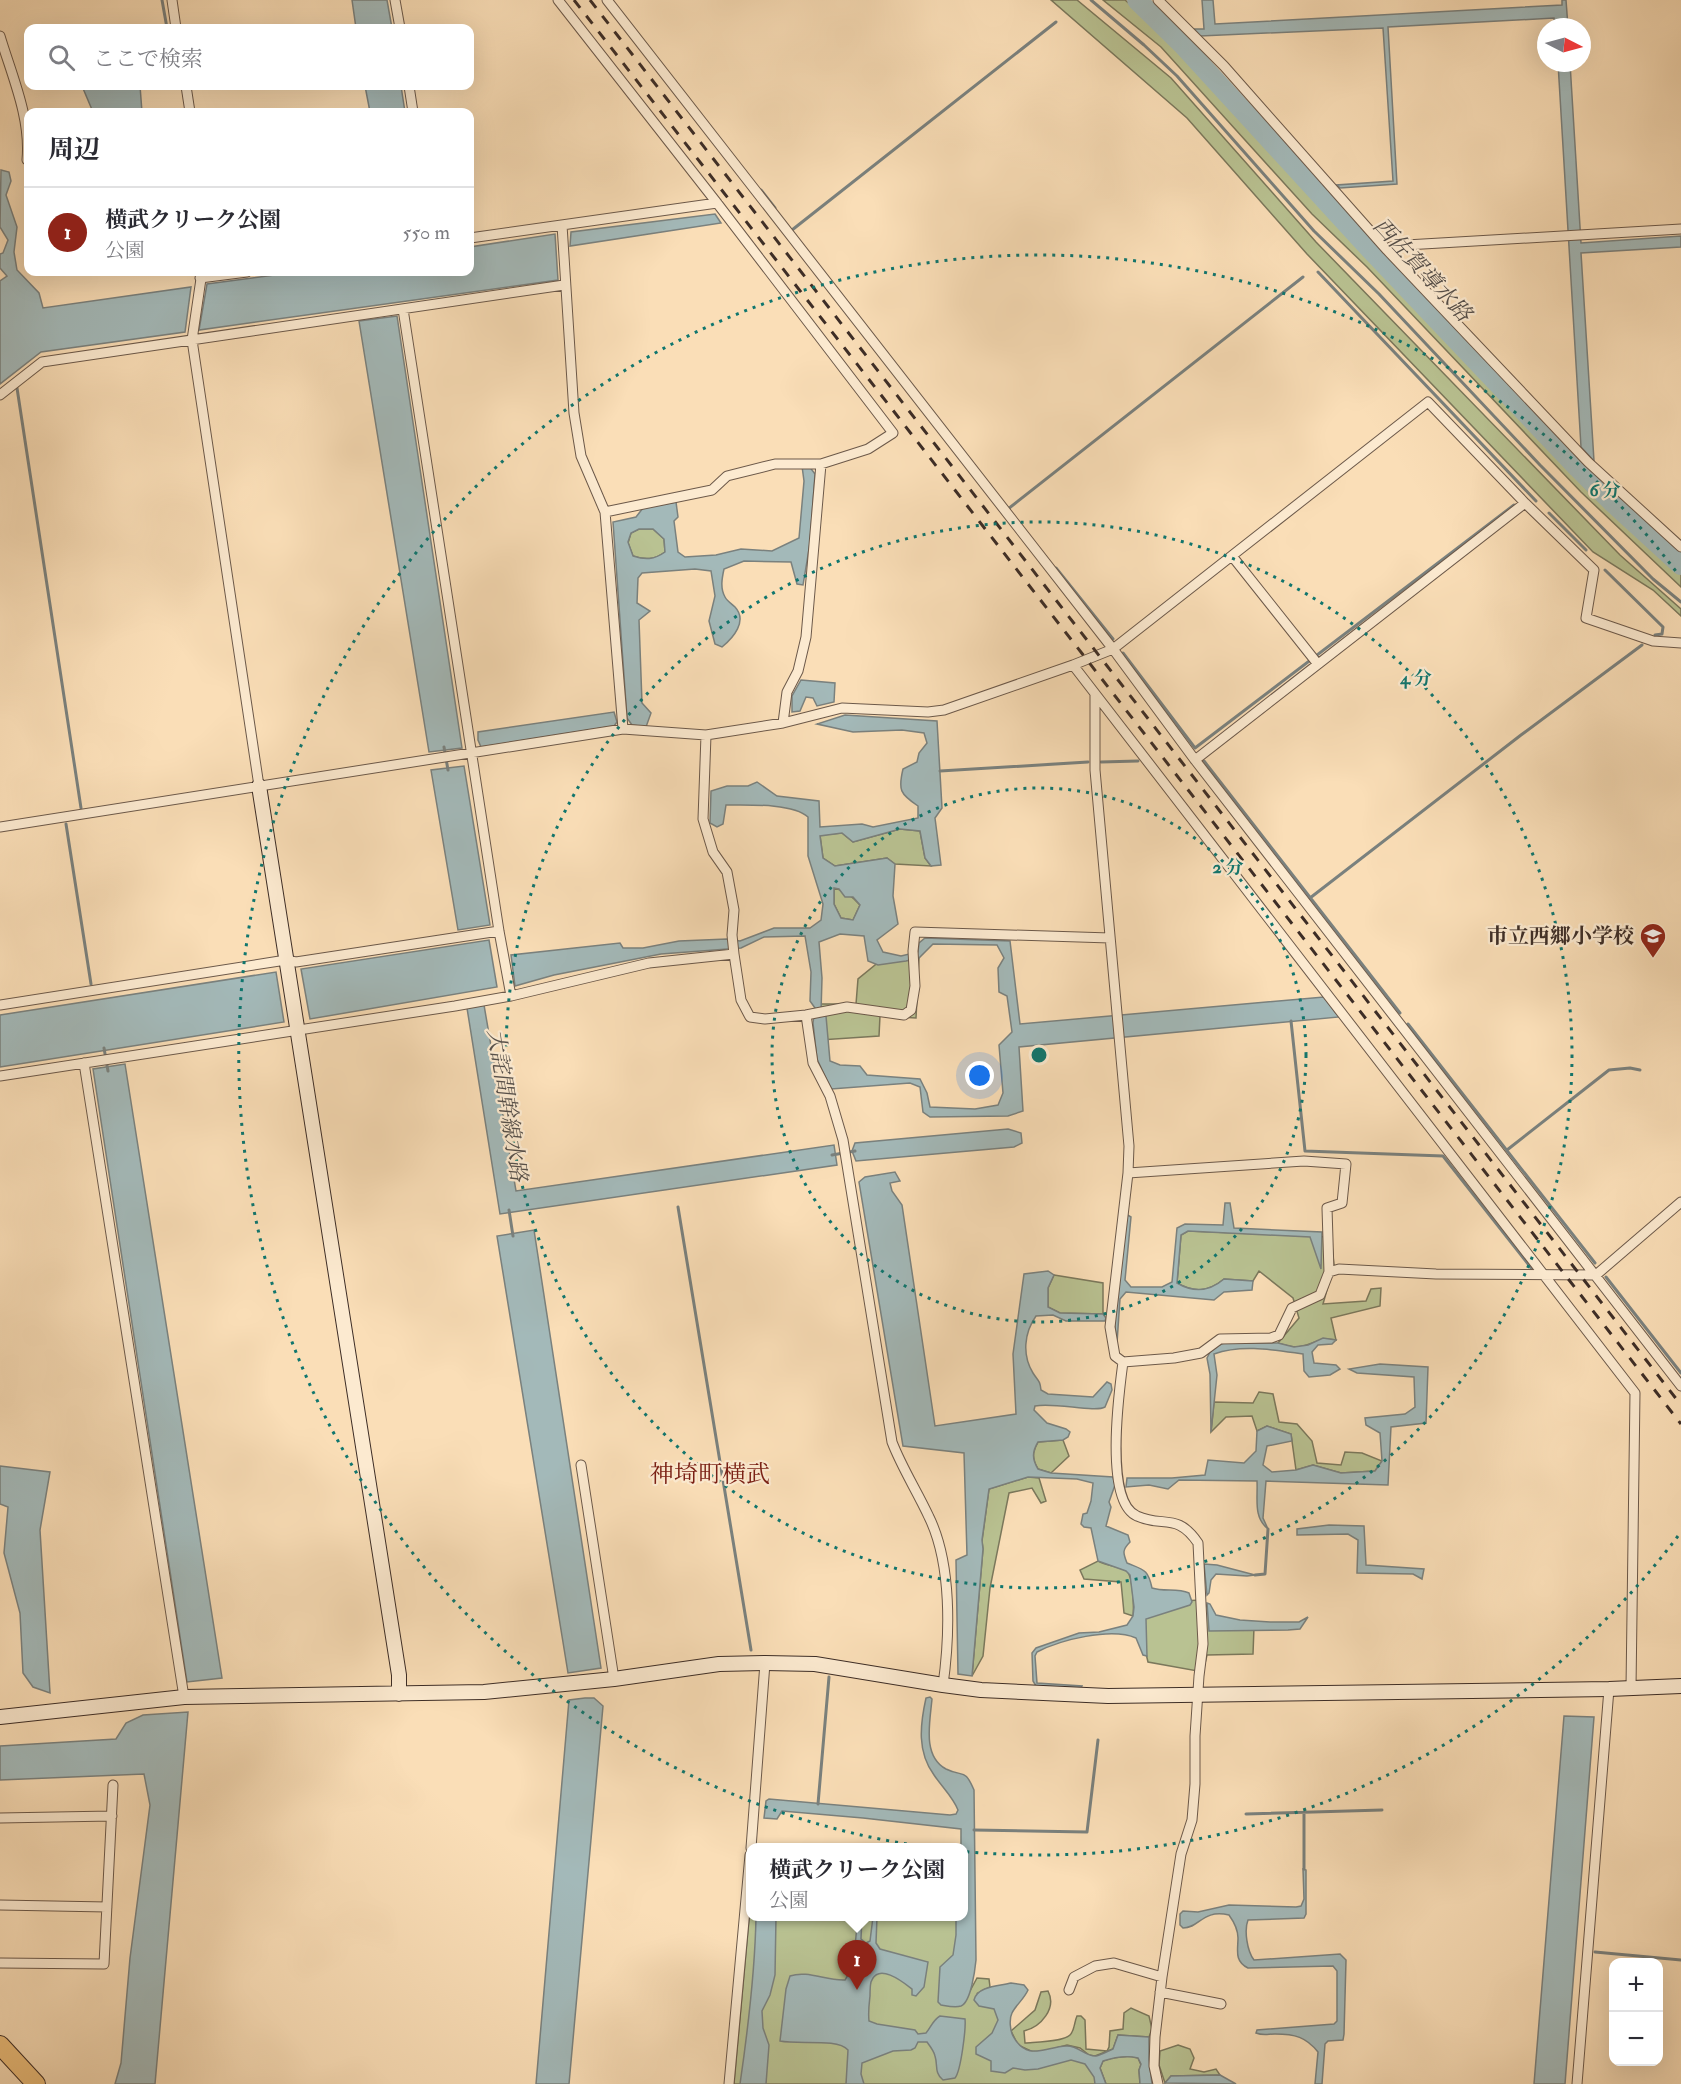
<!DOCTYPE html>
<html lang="ja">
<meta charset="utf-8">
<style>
body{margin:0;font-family:"IM FELL Double Pica","Noto Serif JP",serif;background:#f7f7f7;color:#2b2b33}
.controls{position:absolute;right:18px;bottom:18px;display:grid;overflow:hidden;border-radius:12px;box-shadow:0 6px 24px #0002}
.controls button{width:54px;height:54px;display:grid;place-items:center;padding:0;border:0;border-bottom:2px solid #e1e1e2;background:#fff;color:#2b2b33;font:30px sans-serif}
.compass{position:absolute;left:1537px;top:18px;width:54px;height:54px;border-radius:50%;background:#fff;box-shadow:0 6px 24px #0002;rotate:96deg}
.you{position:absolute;left:980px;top:1076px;width:21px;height:21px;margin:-15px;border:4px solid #fff;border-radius:50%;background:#1a73e8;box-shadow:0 0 0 9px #1a73e833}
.badge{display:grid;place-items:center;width:39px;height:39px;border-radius:50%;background:#8f2418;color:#fff;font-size:20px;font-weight:700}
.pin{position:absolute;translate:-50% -50px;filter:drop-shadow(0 2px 3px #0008)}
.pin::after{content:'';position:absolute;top:32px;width:21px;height:18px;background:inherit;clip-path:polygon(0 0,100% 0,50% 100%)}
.popup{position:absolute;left:746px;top:1843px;width:222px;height:78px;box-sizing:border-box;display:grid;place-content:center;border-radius:12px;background:#fff;filter:drop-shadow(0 2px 4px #0005);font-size:20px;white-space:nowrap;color:#7c7c81}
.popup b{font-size:22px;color:#2b2b33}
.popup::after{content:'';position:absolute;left:50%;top:100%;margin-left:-12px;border:12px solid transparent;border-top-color:#fff}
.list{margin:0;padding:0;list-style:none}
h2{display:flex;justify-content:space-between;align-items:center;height:78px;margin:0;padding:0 24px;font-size:26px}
h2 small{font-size:20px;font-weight:400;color:#7c7c81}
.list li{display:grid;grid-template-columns:39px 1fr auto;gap:18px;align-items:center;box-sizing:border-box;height:90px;padding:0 24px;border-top:2px solid #e1e1e2}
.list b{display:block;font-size:22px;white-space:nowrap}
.list p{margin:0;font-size:20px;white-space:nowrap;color:#7c7c81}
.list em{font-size:20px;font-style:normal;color:#7c7c81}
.icon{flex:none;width:33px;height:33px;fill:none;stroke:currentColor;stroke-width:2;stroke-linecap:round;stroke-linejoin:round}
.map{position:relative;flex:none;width:1681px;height:2084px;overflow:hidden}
.search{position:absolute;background:#fff;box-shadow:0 6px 24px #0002;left:24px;top:24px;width:450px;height:66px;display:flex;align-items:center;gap:15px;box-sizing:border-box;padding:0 21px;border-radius:12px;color:#7c7c81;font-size:22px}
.panel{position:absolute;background:#fff;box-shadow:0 6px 24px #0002;left:24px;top:108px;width:450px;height:168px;border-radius:12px}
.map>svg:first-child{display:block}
.green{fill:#b9c292;stroke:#7b785c;stroke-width:1.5}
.water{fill:#a3b9b9;stroke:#7a817e;stroke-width:1.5;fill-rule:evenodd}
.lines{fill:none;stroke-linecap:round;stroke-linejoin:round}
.stream{stroke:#7a817e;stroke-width:3}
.river{stroke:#a3b9b9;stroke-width:20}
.street-casing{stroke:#6c594a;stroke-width:11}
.secondary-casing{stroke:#3d2d26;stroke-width:16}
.highway-casing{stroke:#3d2d26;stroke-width:20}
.street{stroke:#fcead0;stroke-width:9}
.secondary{stroke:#fcead0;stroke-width:14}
.highway{stroke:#edbf7c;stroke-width:18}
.rail{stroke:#3d2d26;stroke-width:3;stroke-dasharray:10 10;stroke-linecap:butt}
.ring{fill:none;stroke:#0f766e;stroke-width:3;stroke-dasharray:3 6}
.labels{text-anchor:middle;stroke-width:4.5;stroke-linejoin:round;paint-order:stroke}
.poi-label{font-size:21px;font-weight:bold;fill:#3d2d26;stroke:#fcead0;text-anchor:end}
.water-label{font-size:22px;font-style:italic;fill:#56504b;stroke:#fcead0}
.quarter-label{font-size:24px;fill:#7a1f14;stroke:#fcead0}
.centre{fill:#0f766e;stroke:#fcead0;stroke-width:3}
.ring-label{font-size:18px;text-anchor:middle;font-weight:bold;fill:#0f766e;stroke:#fcead0;stroke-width:4.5;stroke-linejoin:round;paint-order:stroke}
</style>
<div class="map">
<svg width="1681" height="2084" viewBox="0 0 1681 2084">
<rect width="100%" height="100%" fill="#fadeb7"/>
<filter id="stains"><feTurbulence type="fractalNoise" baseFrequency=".00333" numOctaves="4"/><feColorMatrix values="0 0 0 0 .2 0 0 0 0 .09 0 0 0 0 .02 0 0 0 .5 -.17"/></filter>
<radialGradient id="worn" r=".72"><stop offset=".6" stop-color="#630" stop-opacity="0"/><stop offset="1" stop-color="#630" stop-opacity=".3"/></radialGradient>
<path class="green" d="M1051 0H1077L1171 78 1316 242 1620 555 1681 609V616L1653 590 1593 552 1307 254 1187 118Z
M1103 0H1125L1158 29 1593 496 1681 574V587L1581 492 1367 267 1312 214 1161 47Z
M639 529H653L664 539 665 552C654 560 645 560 633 556L628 543 631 533Z
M900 829 920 831 925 858 931 866 895 864 887 858 835 866 823 858 820 835 842 833 853 842Z
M834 888C844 890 853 897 860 905L853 920 841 918 834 904Z
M919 958 916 1018 880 1016 879 1036 820 1040 817 1004H856L858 979 880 961Z
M1188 1231 1331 1237 1334 1265 1323 1304 1366 1301 1371 1289 1381 1288 1380 1306 1331 1318 1336 1340C1319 1337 1313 1345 1297 1347 1291 1347 1284 1345 1278 1343L1299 1318 1293 1298 1259 1271 1253 1281 1224 1279C1208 1292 1194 1293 1177 1283L1181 1235Z
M1054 1275 1103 1283V1314L1060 1313 1048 1307V1288Z
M1259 1392 1273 1394 1279 1422 1297 1424 1312 1441 1317 1463 1341 1465 1345 1452 1362 1453 1382 1461 1375 1471 1341 1473 1313 1465 1296 1470 1291 1434 1267 1426 1257 1431 1252 1416 1226 1417 1211 1432 1214 1402 1253 1403Z
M1063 1440 1069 1456 1051 1473 1038 1469C1032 1459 1032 1452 1038 1442Z
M1028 1477 1039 1478 1046 1501 1041 1503 1032 1488 1009 1493 990 1588 983 1656 972 1676 983 1549 982 1541 989 1489Z
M1098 1561C1107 1566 1119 1566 1127 1571 1133 1577 1134 1607 1133 1616L1124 1613 1121 1582 1084 1579 1080 1570Z
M1204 1600 1215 1624 1254 1627 1253 1654 1207 1655 1203 1672 1148 1662 1140 1628 1147 1602Z
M750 1909V1916H964L971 1989 977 1978 989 1979 990 1987 978 1993 1003 1999 1001 2053H1075L1092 2065 1099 2084H734Z
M1048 1991C1057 2008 1041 2027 1024 2031L1025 2043C1035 2042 1063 2042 1070 2035 1075 2030 1074 2022 1077 2016H1081L1085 2020 1086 2049 1107 2051 1109 2047 1110 2031 1123 2029 1124 2013 1131 2008 1149 2016 1152 2029 1149 2037 1118 2035 1113 2049 1095 2056 1089 2055 1080 2048 1067 2045 1045 2051 1033 2052 1018 2045 1011 2031 1035 2010 1041 1992Z
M1178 2045 1190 2049 1194 2058 1190 2069 1204 2072 1216 2069 1220 2075 1171 2076 1165 2083 1159 2065 1160 2051Z
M1130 2056 1138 2058 1141 2065 1139 2070 1140 2084H1106L1100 2068 1103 2061 1112 2058Z"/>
<path class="water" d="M352 0H387L392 28H356Z
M1202 0H1213L1215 24 1562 5V0H1566L1568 27H1555L1554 18 1388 27 1397 184 1340 188 1337 185 1393 181 1383 28 1200 36 1194 29H1204Z
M1558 63H1570L1581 243 1681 236V247L1581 253 1594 461 1581 447Z
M82 86H140L142 112H93Z
M365 86H401L405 112H370Z
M1 170 9 172 11 181 6 195 17 227 14 252 17 270 39 293 43 308 191 287 185 332 41 352 0 384V281L7 276 0 268V254L3 253 8 240 0 227Z
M715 214 721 223 570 246 571 232Z
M555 234 558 280 199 330 207 284 297 272H470V247Z
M397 316 462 748 429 752 359 321Z
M802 466H809L815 474 810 543 803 585 797 584 791 562 744 561 724 569C722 578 720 588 725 597 727 601 732 604 735 607 748 621 733 638 722 647L715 644 709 621 715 596 711 571 695 569 642 573 638 578 637 603 650 611 639 620 642 703 651 713 646 727 632 725 627 718 613 522 636 517 643 508 676 502 678 517 674 521 678 552 685 557 716 555 741 549 772 551 799 538 804 481ZM639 529H653L664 539 665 552C654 560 645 560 633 556L628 542 631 533Z
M801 680 835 683 834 702 817 706 813 698 806 697 800 711 792 712V696Z
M614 712 617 722 614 726 481 747 478 740V732Z
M845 715 937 721 942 808 935 818 941 865 931 866 925 858 920 831 900 829 853 842 842 833 820 836 823 858 835 866 887 858 895 864 893 896 898 924 877 940 883 952 901 956 918 952 919 943 925 938 1010 941 1020 1024 1324 997 1339 1017 1019 1047 1023 1111 1008 1116 930 1117 923 1112 920 1087 910 1083 831 1089 817 1059 813 1023 815 1008 810 1001 811 972 805 936 764 937 741 948 661 954 554 975 515 986 511 955 620 943 623 948H643L679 941 727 939 740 941 774 928H810L821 920 823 904 808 856V817C793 803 747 805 726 805L723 824 717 827 710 823 711 791 727 786H748L757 782 777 796 819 801 820 827 862 824 873 827 918 818V806C900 794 898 790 903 769L917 762 919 753 927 743 924 733 902 730 853 732 817 724ZM834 888 839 889 845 897H853L860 905 853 920 841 918 834 904ZM840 934 864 936 868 961 878 965 906 961 919 958 933 944 997 945 1004 958 998 968 999 992 1007 996 1012 1032 999 1045 1003 1093 998 1105 975 1109 930 1107 927 1093 920 1079 867 1075 860 1066 840 1065 830 1061 826 1016 821 1013 822 978 819 942Z
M464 766 490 925 458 930 431 770Z
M489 940 497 987 310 1019 301 969Z
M276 972 284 1022 0 1067V1015Z
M484 1005 516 1191 834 1145 837 1165 500 1214 467 1008Z
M125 1064 222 1678 187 1682 93 1069Z
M1008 1129 1021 1133 1022 1143 1014 1147 856 1161 852 1151 855 1143Z
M895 1172 900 1181 890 1183 892 1191 902 1205 935 1426 1016 1414 1013 1354 1024 1274 1048 1271 1054 1275 1048 1288V1307L1060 1313 1103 1314 1106 1318 1105 1321H1066L1053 1315 1036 1316C1024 1333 1022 1355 1033 1373 1038 1381 1040 1380 1041 1390L1048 1394 1093 1397 1107 1382 1111 1384 1112 1390 1105 1407C1095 1413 1055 1402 1035 1406L1034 1410 1047 1423 1066 1429 1070 1432 1068 1437 1063 1440 1038 1442C1032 1452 1032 1459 1038 1469L1051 1473 1113 1477 1115 1485 1109 1502 1111 1507 1106 1526 1128 1535 1130 1542C1122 1550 1123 1553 1127 1563 1144 1570 1148 1569 1152 1588 1164 1592 1177 1588 1189 1593L1192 1602 1190 1605 1146 1619 1147 1656 1143 1655 1136 1638C1111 1627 1060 1640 1037 1652L1035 1656 1037 1683 1082 1686 1081 1688 1036 1686 1033 1681 1032 1653 1036 1648 1079 1633 1099 1632 1127 1625 1133 1616 1134 1607 1130 1575 1126 1571 1098 1561 1091 1528 1084 1527 1081 1524 1083 1514 1087 1513 1091 1501 1093 1483 1077 1479 1028 1477 989 1489 982 1540 983 1549 972 1676 958 1674 956 1560 967 1555 964 1453 903 1446 859 1182 865 1177Z
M1225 1203H1230L1234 1228 1322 1232 1321 1269 1310 1237 1188 1231 1181 1235 1177 1283C1194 1293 1209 1292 1224 1279L1253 1281 1252 1290 1224 1292 1214 1300 1126 1292 1120 1299 1117 1343 1114 1318 1126 1214 1131 1217 1125 1280 1131 1287H1162L1172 1282 1177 1228 1185 1224 1223 1225Z
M534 1230 601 1668 568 1673 497 1236Z
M1323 1338 1336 1340 1332 1344 1318 1345 1312 1352 1314 1363 1336 1365 1340 1369 1330 1375 1309 1377 1304 1371 1303 1354C1274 1350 1242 1344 1214 1354L1217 1375 1211 1432 1210 1374 1207 1358 1212 1348 1224 1343H1278L1294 1347 1308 1345Z
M1380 1364 1428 1367 1426 1423 1391 1427 1388 1485 1266 1481 1263 1518 1268 1529C1253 1517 1258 1499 1257 1481L1179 1480 1168 1489 1149 1485 1126 1487 1127 1478H1172L1205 1475 1208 1460 1244 1463 1256 1451 1257 1431 1267 1426 1291 1434 1292 1441 1267 1446 1263 1465 1272 1472 1296 1470 1313 1465 1341 1473 1375 1471 1382 1461 1380 1433 1366 1425 1365 1418 1405 1414 1415 1407 1414 1377 1357 1373 1349 1369Z
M0 1466 50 1472 40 1530 50 1693 33 1687 23 1673 20 1613 4 1553 8 1507 0 1504Z
M1329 1525 1364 1526 1366 1565 1424 1569 1422 1579 1413 1574 1357 1573 1358 1540 1348 1534 1297 1535V1529Z
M1204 1564 1217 1565 1255 1575 1247 1576 1216 1574 1211 1580 1209 1593 1207 1595Z
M1207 1603 1210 1604 1216 1615 1240 1620 1270 1622H1299L1308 1617 1300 1629 1288 1630 1209 1631Z
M930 1697 932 1699C930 1722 922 1756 946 1769 964 1778 964 1767 974 1790L976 1960C975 1970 971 2002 961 2006 955 2008 947 2006 941 2005L938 2002 940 1967 953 1955 956 1935V1917L964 1916V1848L961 1847V1829L863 1818 782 1811 777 1819 764 1818 766 1801 769 1799 950 1815 956 1814 958 1810C953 1797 942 1787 934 1775 917 1752 920 1725 926 1698Z
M585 1698H594L603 1706 569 2084H536L569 1700Z
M188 1712 155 2084H115L121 2063 130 1958 150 1805 144 1774 0 1780V1746L116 1739 126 1723 143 1715Z
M1564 1716 1594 1717 1565 2084H1534Z
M1303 1869 1306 1870V1914L1304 1918 1248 1920C1244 1930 1247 1951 1254 1960L1340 1954 1346 1960 1344 2034 1343 2040 1328 2041 1325 2044 1322 2084H1315L1318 2052C1306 2037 1295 2034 1275 2034 1268 2034 1263 2036 1256 2033L1257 2030 1334 2024 1337 2021V1971L1333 1966 1248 1968C1234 1961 1238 1950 1238 1938 1238 1929 1234 1922 1229 1915 1202 1909 1200 1928 1183 1928L1180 1925V1914L1183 1911 1198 1912 1229 1905 1296 1907 1301 1906 1304 1899Z
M858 1916 862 1917 861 1939 866 1943 870 1941 873 1917H877L876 1943 880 1949 928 1962 924 1987 916 1996 912 1995V1989C903 1982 878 1962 871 1982 870 1986 870 1992 870 1996 869 2005 868 2012 869 2021L877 2024 915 2030 918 2034 926 2033C931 2027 933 2020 940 2016L965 2019C966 2028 961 2071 955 2078L943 2080C934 2073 938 2065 935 2056 934 2051 930 2046 927 2042H918L915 2048 911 2050 893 2051 862 2063 861 2074 864 2084H846L848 2050C837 2038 799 2045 780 2041L786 1989 790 1976C808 1970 826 1981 845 1980L853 1966Z
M756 1917H776L775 1975 770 1995 762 2011 763 2028 769 2045 766 2084H740C748 2029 755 1972 756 1917Z
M1011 1983 1024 1985 1028 1990C1024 1999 1016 2005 1012 2013 1009 2019 1010 2030 1013 2036 1027 2062 1045 2047 1066 2046 1078 2045 1086 2057 1096 2056 1101 2055 1108 2051 1113 2049L1118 2035 1149 2037V2059L1152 2084H1140L1139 2070 1141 2064 1138 2058C1126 2055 1115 2057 1103 2061L1100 2068 1106 2084H1095L1094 2077 1085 2064 1071 2060 1038 2069 1025 2070 1013 2068 1005 2073 991 2071V2061L976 2054V2047L992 2033 998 2020 994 2009 979 2006 974 2000C977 1986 999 1986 1011 1983Z
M1220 2075 1236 2084 1165 2083 1171 2076Z"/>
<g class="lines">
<path class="stream" d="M162 0 167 28
M1091 0 1144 45 1177 76 1314 231 1379 294 1540 465 1653 579 1681 602
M761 190 775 208
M792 230 1056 22
M1318 272 1536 501
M17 388 81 808
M1008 509 1303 277
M1549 513 1586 550
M1056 568 1113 639
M1605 570 1663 627 1662 634 1655 635
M1123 653 1195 748 1514 505
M444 747 448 770
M1204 761 1400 1013
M1101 762 1138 761
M940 771 1088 762
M66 824 91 984
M1310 898 1521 735 1642 645
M1291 1021 1305 1151 1443 1156 1532 1269
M1408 1024 1595 1263
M104 1048 108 1071
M1507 1150 1609 1070 1630 1068 1640 1070
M832 1155 855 1151
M678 1207 751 1650
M509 1210 513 1236
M1606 1277 1681 1373
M1255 1575 1265 1574 1268 1529
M818 1804 829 1677
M1304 1812V1869
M1246 1814 1382 1810
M974 1830 1087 1832 1098 1740
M1595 1952 1681 1960"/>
<path class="river" d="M1137 0 1182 44 1369 248 1578 468 1611 501 1681 565"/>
<g class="street-casing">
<path id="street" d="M172 0 176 28
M395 0 400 28
M558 0 717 203 893 433 868 449 821 464H775L727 476 712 490 605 512
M607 0 1113 649 1195 760 1681 1386
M1158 0 1224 66 1387 250 1588 462 1681 547
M0 36C12 76 31 118 27 160
M186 86 190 112
M409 86 413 112
M562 225 574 413 581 456 605 512 623 729
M470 238 717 203
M1387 250 1391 247 1406 245 1681 229
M202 272 192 340 259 786
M200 278 247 272
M403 309 499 931 511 996
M0 395 42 362 564 285
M1232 556 1317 663
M1073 665 1635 1393 1631 1688
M1095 695V770L1129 1146 1128 1173 1110 1327 1115 1356 1123 1362 1174 1358 1201 1353 1220 1339 1271 1338 1279 1335 1292 1308 1320 1295 1329 1272 1339 1269 1436 1274 1596 1275 1681 1202
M783 723 787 692 798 671 806 637 821 464
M706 735 703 819 713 852 727 872 734 910 732 935 734 954 741 1000 750 1017 765 1019 806 1015 847 1007 904 1015 911 1010 915 986 913 951 915 932 1110 938
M1195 760 1525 503
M0 827 623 729 706 735 783 723 842 708 928 712 944 710 1073 665 1113 649 1428 402 1525 503 1594 570 1586 618 1653 641 1681 643
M0 1005 286 960 296 962 499 931
M806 1015 813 1063 830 1096 843 1140 892 1442C902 1468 917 1491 929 1517 952 1564 950 1635 943 1685
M84 1063 184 1697
M0 1076 455 1006 511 996 649 963 734 954
M1128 1173 1304 1161 1346 1164 1342 1203 1327 1208 1329 1272
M1123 1362C1119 1392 1104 1502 1137 1516 1163 1528 1177 1512 1198 1543L1203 1644 1199 1676 1195 1736V1784L1192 1820 1181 1854 1162 1977 1155 2037 1154 2066 1158 2084
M581 1465 614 1679
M0 1818 112 1816
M751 1848 765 1663
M0 1905 107 1907
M0 1963 104 1964 113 1785
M1069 1990 1074 1977 1095 1966 1114 1963 1162 1977
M1160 1992 1221 2004
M729 2084 750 1855
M1577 2084 1609 1689"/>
</g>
<g class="secondary-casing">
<path id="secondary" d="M259 786 399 1675V1694
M0 1717 184 1697 484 1692 614 1679 719 1664 765 1663 815 1664 943 1685 981 1690 1108 1696 1609 1689 1681 1686"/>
</g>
<g class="highway-casing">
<path id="highway" d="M0 2045 36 2084"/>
</g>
<use href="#street" class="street"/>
<use href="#secondary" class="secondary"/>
<use href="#highway" class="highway"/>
<path class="rail" d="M574 0 1681 1424
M590 0 1681 1405"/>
</g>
<g class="ring">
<circle cx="1039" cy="1055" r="267"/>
<circle cx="1039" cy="1055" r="533"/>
<path d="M1678 1536A800 800 0 1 1 1678 574"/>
</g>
<defs>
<g id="school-pin" transform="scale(1.35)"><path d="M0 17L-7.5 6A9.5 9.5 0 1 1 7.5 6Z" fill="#8f2418" stroke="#fcead0"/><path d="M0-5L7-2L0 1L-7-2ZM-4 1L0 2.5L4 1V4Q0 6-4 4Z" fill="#fff"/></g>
</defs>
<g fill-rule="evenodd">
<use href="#school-pin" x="1653" y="936"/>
</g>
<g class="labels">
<g class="poi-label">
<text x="1634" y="943">市立西郷小学校</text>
</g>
<g class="water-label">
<text transform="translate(1423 269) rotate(47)" y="8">西佐賀導水路</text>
<text transform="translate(508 1105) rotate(81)" y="8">大詫間幹線水路</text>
</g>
<g class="quarter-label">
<text x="710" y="1482">神埼町横武</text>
</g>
</g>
<circle cx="1039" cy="1055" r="9" class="centre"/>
<g class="ring-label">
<text x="1605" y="496">6 分</text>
<text x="1416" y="684">4 分</text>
<text x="1228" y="873">2 分</text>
</g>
<rect width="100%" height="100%" filter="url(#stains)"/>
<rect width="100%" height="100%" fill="url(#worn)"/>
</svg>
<div class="controls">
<button>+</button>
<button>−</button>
</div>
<svg class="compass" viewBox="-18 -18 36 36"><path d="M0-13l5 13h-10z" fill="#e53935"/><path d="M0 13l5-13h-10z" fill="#7c7c81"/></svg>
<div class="you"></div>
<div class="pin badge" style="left:857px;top:1990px">1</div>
<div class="popup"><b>横武クリーク公園</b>公園</div>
<div class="search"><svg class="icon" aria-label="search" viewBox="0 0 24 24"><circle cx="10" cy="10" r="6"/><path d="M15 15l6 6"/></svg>ここで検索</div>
<section class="panel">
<h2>周辺<small></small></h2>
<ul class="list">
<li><span class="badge">1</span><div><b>横武クリーク公園</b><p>公園</p></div><em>550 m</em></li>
</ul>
</section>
</div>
